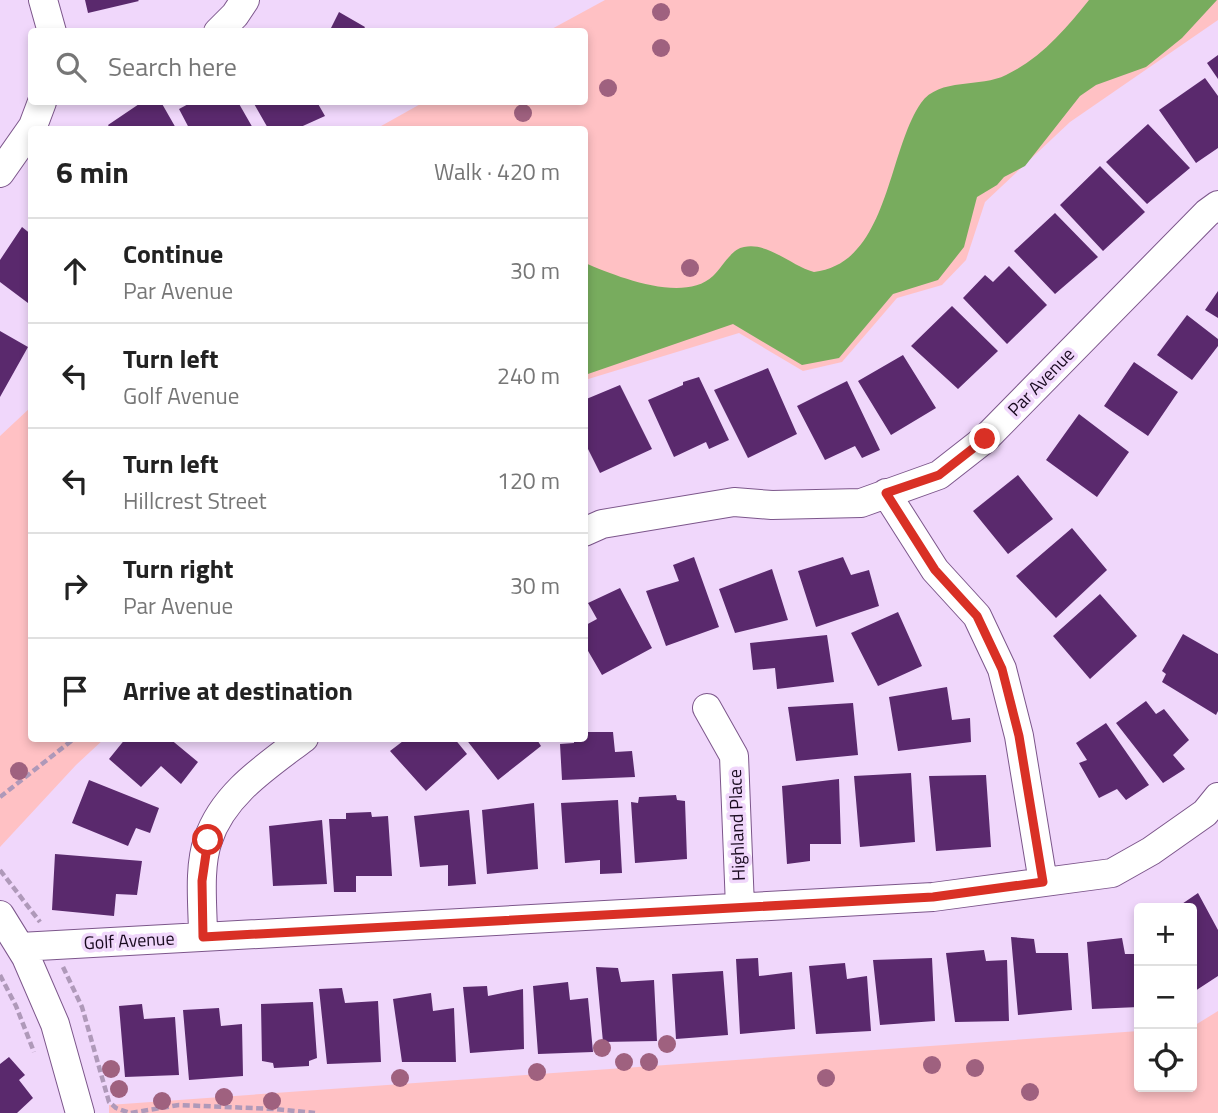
<!DOCTYPE html>
<meta charset="utf-8">
<style>
body{margin:0;font-family:"Titillium Web",sans-serif;background:#f6f6f6;color:#222}
.controls{position:absolute;right:21px;bottom:21px;display:grid;overflow:hidden;border-radius:7px;box-shadow:0 4px 10px #0003}
.controls button{width:63px;height:63px;display:grid;place-items:center;padding:0;border:0;border-bottom:2px solid #e0e0e0;background:#fff;color:#222;font:35px sans-serif}
.stop{position:absolute;width:21px;height:21px;margin:-16px;border:5px solid #d93025;border-radius:50%;background:#fff}
.stop.end{background:#d93025;border-color:#fff;box-shadow:0 2px 7px #0008}
.list{margin:0;padding:0;list-style:none}
h2{display:flex;justify-content:space-between;align-items:center;height:91px;margin:0;padding:0 28px;font-size:30px}
h2 small{font-size:23px;font-weight:400;color:#767676}
.list li{display:grid;grid-template-columns:46px 1fr auto;gap:21px;align-items:center;box-sizing:border-box;height:105px;padding:0 28px;border-top:2px solid #e0e0e0}
.list b{display:block;font-size:26px;white-space:nowrap}
.list p{margin:0;font-size:23px;white-space:nowrap;color:#767676}
.list em{font-size:23px;font-style:normal;color:#767676}
.icon{flex:none;width:38px;height:38px;fill:none;stroke:currentColor;stroke-width:2;stroke-linecap:round;stroke-linejoin:round}
.map{position:relative;flex:none;width:1218px;height:1113px;overflow:hidden}
.search{position:absolute;background:#fff;box-shadow:0 4px 10px #0003;left:28px;top:28px;width:560px;height:77px;display:flex;align-items:center;gap:18px;box-sizing:border-box;padding:0 24px;border-radius:7px;color:#767676;font-size:26px}
.panel{position:absolute;background:#fff;box-shadow:0 4px 10px #0003;left:28px;top:126px;width:560px;height:616px;border-radius:7px}
.map>svg:first-child{display:block}
.green{fill:#ffc1c4}
.water{fill:#78ac5e}
.building{fill:#5a296d}
.lines{fill:none;stroke-linecap:round;stroke-linejoin:round}
.minor-casing{stroke:#7c568b;stroke-width:30}
.path{stroke:#af99b9;stroke-width:4.5;stroke-dasharray:7 3.5;stroke-linecap:butt}
.minor{stroke:#fff;stroke-width:28}
.tree{fill:#9f617f}
.route{stroke:#d93025;stroke-width:9}
.labels{text-anchor:middle;stroke-width:7;stroke-linejoin:round;paint-order:stroke}
.street-label{font-size:18px;fill:#190a1f;stroke:#f0d7fb}
</style>
<div class="map">
<svg width="1218" height="1113" viewBox="0 0 1218 1113">
<rect width="100%" height="100%" fill="#f0d7fb"/>
<path class="green" d="M605 0H1218V20L1070 122 985 202 966 260 942 285 897 298 842 362 803 371 739 333 585 380 584 130H374L424 102H584V32L548 31Z
M31 407 32 738 104 739 76 765 0 847V436Z
M1218 1011V1113H109V1105L1139 1031V1087H1192V1027Z"/>
<path class="water" d="M1089 0H1217L1182 38 1146 67 1096 85 1080 96 1025 166 1004 177 997 185 977 197 964 247 938 280 893 294 839 358 802 365 733 324 585 375V263C616 276 683 304 713 276 722 268 731 249 744 247 769 242 791 266 814 272 889 263 887 152 921 103 939 77 981 88 1006 75 1040 59 1066 29 1089 0Z"/>
<path class="building" d="M85 0H138L139 1 88 13Z
M339 12 365 27 362 32H329Z
M1218 55V79L1207 63Z
M1205 78 1218 96V148L1196 163 1159 110Z
M142 102H161L177 130H111L108 125Z
M192 102H238L254 130H190L179 109Z
M253 102H317L325 116 294 130H269Z
M1148 124 1190 168 1147 204 1106 162Z
M1100 166 1145 212 1103 251 1060 205Z
M1055 213 1098 257 1055 294 1014 251Z
M22 227 32 235V306L0 282V260Z
M1009 266 1047 305 1007 344 963 298 985 275 993 282Z
M1218 291V318L1205 310Z
M952 306 998 351 958 389 911 346Z
M1187 315 1218 339V346L1192 380 1157 355Z
M0 331 28 347 0 397Z
M903 355 936 408 891 435 858 381Z
M1134 362 1178 392 1148 436 1104 406Z
M768 368 797 434 748 458 714 390Z
M699 377 729 440 709 449 706 442 674 457 648 400 683 385V382Z
M847 381 880 450 862 458 855 446 825 460 797 406Z
M620 385 652 449 600 473 584 441V400Z
M1079 414 1129 452 1097 497 1046 460Z
M1018 475 1053 519 1008 554 973 511Z
M1072 528 1107 570 1056 618 1016 576Z
M694 557 719 627 666 646 646 591 679 581 673 565Z
M843 557 851 575 869 570 879 606 816 627 798 571Z
M772 569 788 620 735 633 719 589Z
M620 588 652 648 602 675 584 644V626L597 619 588 603Z
M1100 594 1137 636 1090 679 1053 636Z
M898 612 922 666 878 686 851 633Z
M1183 634 1218 654V711L1216 715 1162 682 1166 674 1162 671Z
M827 635 834 682 777 689 775 668 753 670 750 643Z
M947 687 952 720 970 718 971 742 898 751 889 697Z
M1146 701 1156 714 1164 709 1189 740 1173 755 1185 769 1163 783 1116 723Z
M853 703 858 755 796 761 788 707Z
M1106 723 1149 785 1126 800 1117 789 1099 798 1079 763 1087 760 1076 743Z
M584 732H613L615 752 632 751 635 777 562 780 560 744 574 743V738H584Z
M126 738H169L198 762 181 784 161 766 141 787 109 759Z
M407 738H454L467 754 426 791 390 751Z
M465 738H536L541 746 498 780Z
M911 773 915 842 860 847 854 776Z
M986 775 991 847 936 851 929 776Z
M839 779 841 844H810V861L787 864 782 786Z
M89 780 159 808 150 833 136 828 128 846 72 823Z
M676 795 677 800 685 801 687 859 635 863 631 802 638 803 639 797Z
M618 800 622 873 600 874V860L565 863 561 803Z
M534 803 538 869 487 874 482 810Z
M469 810 476 884 448 886V865L420 867 414 816Z
M371 812 372 817 388 816 392 876H356V892H334L329 819H346V813Z
M322 820 327 884 273 886 269 826Z
M55 854 142 861 137 895 116 894 114 916 52 910Z
M1198 893 1218 930V976L1192 993V908H1176Z
M1011 937 1034 939 1036 953H1068L1072 1010 1018 1015Z
M1122 938 1125 954H1139V1007L1092 1009 1087 942Z
M984 950 986 961 1007 960 1009 1021 955 1022 946 953Z
M758 958 759 976 792 972 795 1029 740 1034 736 959Z
M932 958 935 1021 880 1025 873 960Z
M845 963 847 979 867 976 871 1031 816 1034 809 966Z
M596 967 618 968 621 982 654 980 657 1041 603 1042Z
M723 971 728 1035 676 1039 672 974Z
M568 982 570 1000 588 998 593 1052 538 1054 533 986Z
M487 986 488 996 523 989 524 1049 470 1053 463 987Z
M342 988 345 1003 378 1001 381 1062 327 1064 319 989Z
M431 993 433 1011 454 1008 456 1062H402L393 999Z
M313 1002 317 1058 309 1061V1066L274 1068 273 1063 262 1061 261 1004Z
M142 1004 144 1019 175 1017 179 1075 125 1077 119 1006Z
M219 1008 221 1026 242 1024 243 1076 189 1080 183 1010Z
M9 1057 25 1075 19 1080 33 1098 17 1113H0V1064Z"/>
<g class="lines">
<g class="minor-casing">
<path id="minor" d="M43 0 52 32
M218 32 235 15 245 0
M0 173 33 126 42 102
M886 493 935 570 977 616 1002 669 1019 736 1043 882
M584 532 602 524 734 502 772 505 861 503 939 475 985 439 1207 213 1218 205
M707 708 734 756 740 907
M0 915 26 957 55 1024 80 1113
M203 937C203 908 198 868 208 840 223 794 267 766 304 738
M20 947 933 897 1112 873 1151 851 1205 813 1218 797"/>
</g>
<path class="path" d="M0 797 75 738
M0 870 40 922
M63 967 82 1007 109 1102 116 1108 130 1113 179 1105 274 1109 315 1113
M0 975 16 1006 34 1052"/>
<use href="#minor" class="minor"/>
</g>
<g class="tree">
<circle cx="661" cy="12" r="9"/>
<circle cx="661" cy="48" r="9"/>
<circle cx="608" cy="88" r="9"/>
<circle cx="523" cy="113" r="9"/>
<circle cx="690" cy="268" r="9"/>
<circle cx="19" cy="771" r="9"/>
<circle cx="667" cy="1044" r="9"/>
<circle cx="602" cy="1048" r="9"/>
<circle cx="624" cy="1062" r="9"/>
<circle cx="649" cy="1062" r="9"/>
<circle cx="932" cy="1065" r="9"/>
<circle cx="975" cy="1068" r="9"/>
<circle cx="111" cy="1069" r="9"/>
<circle cx="537" cy="1072" r="9"/>
<circle cx="400" cy="1078" r="9"/>
<circle cx="826" cy="1078" r="9"/>
<circle cx="119" cy="1089" r="9"/>
<circle cx="1030" cy="1092" r="9"/>
<circle cx="224" cy="1097" r="9"/>
<circle cx="162" cy="1101" r="9"/>
<circle cx="272" cy="1101" r="9"/>
</g>
<g class="lines">
<path class="route" d="M208 840 202 881 203 937 933 897 1043 882 1019 736 1002 669 977 616 935 570 886 493 939 475 985 439"/>
</g>
<g class="labels">
<g class="street-label">
<text transform="translate(1041 382) rotate(-46)" y="6">Par Avenue</text>
<text transform="translate(737 825) rotate(-92)" y="6">Highland Place</text>
<text transform="translate(129 941) rotate(-3)" y="6">Golf Avenue</text>
</g>
</g>
</svg>
<div class="controls">
<button>+</button>
<button>−</button>
<button><svg class="icon" aria-label="locate" viewBox="0 0 24 24"><circle cx="12" cy="12" r="6"/><path d="M12 2v4M12 18v4M2 12h4M18 12h4"/></svg></button>
</div>
<div class="stop" style="left:208px;top:840px"></div>
<div class="stop end" style="left:985px;top:439px"></div>
<div class="search"><svg class="icon" aria-label="search" viewBox="0 0 24 24"><circle cx="10" cy="10" r="6"/><path d="M15 15l6 6"/></svg>Search here</div>
<section class="panel">
<h2>6 min<small>Walk · 420 m</small></h2>
<ul class="list">
<li><svg class="icon" aria-label="ahead" viewBox="0 0 24 24"><path d="M12 20V5M6 11l6-6 6 6"/></svg><div><b>Continue</b><p>Par Avenue</p></div><em>30 m</em></li>
<li><svg class="icon" aria-label="left" viewBox="0 0 24 24"><path d="M17 20v-9H6M10 6l-5 5 5 5"/></svg><div><b>Turn left</b><p>Golf Avenue</p></div><em>240 m</em></li>
<li><svg class="icon" aria-label="left" viewBox="0 0 24 24"><path d="M17 20v-9H6M10 6l-5 5 5 5"/></svg><div><b>Turn left</b><p>Hillcrest Street</p></div><em>120 m</em></li>
<li><svg class="icon" aria-label="right" viewBox="0 0 24 24"><path d="M7 20v-9h11M14 6l5 5-5 5"/></svg><div><b>Turn right</b><p>Par Avenue</p></div><em>30 m</em></li>
<li><svg class="icon" aria-label="arrive" viewBox="0 0 24 24"><path d="M6 21V4h12l-3 4 3 4H6"/></svg><div><b>Arrive at destination</b></div></li>
</ul>
</section>
</div>
